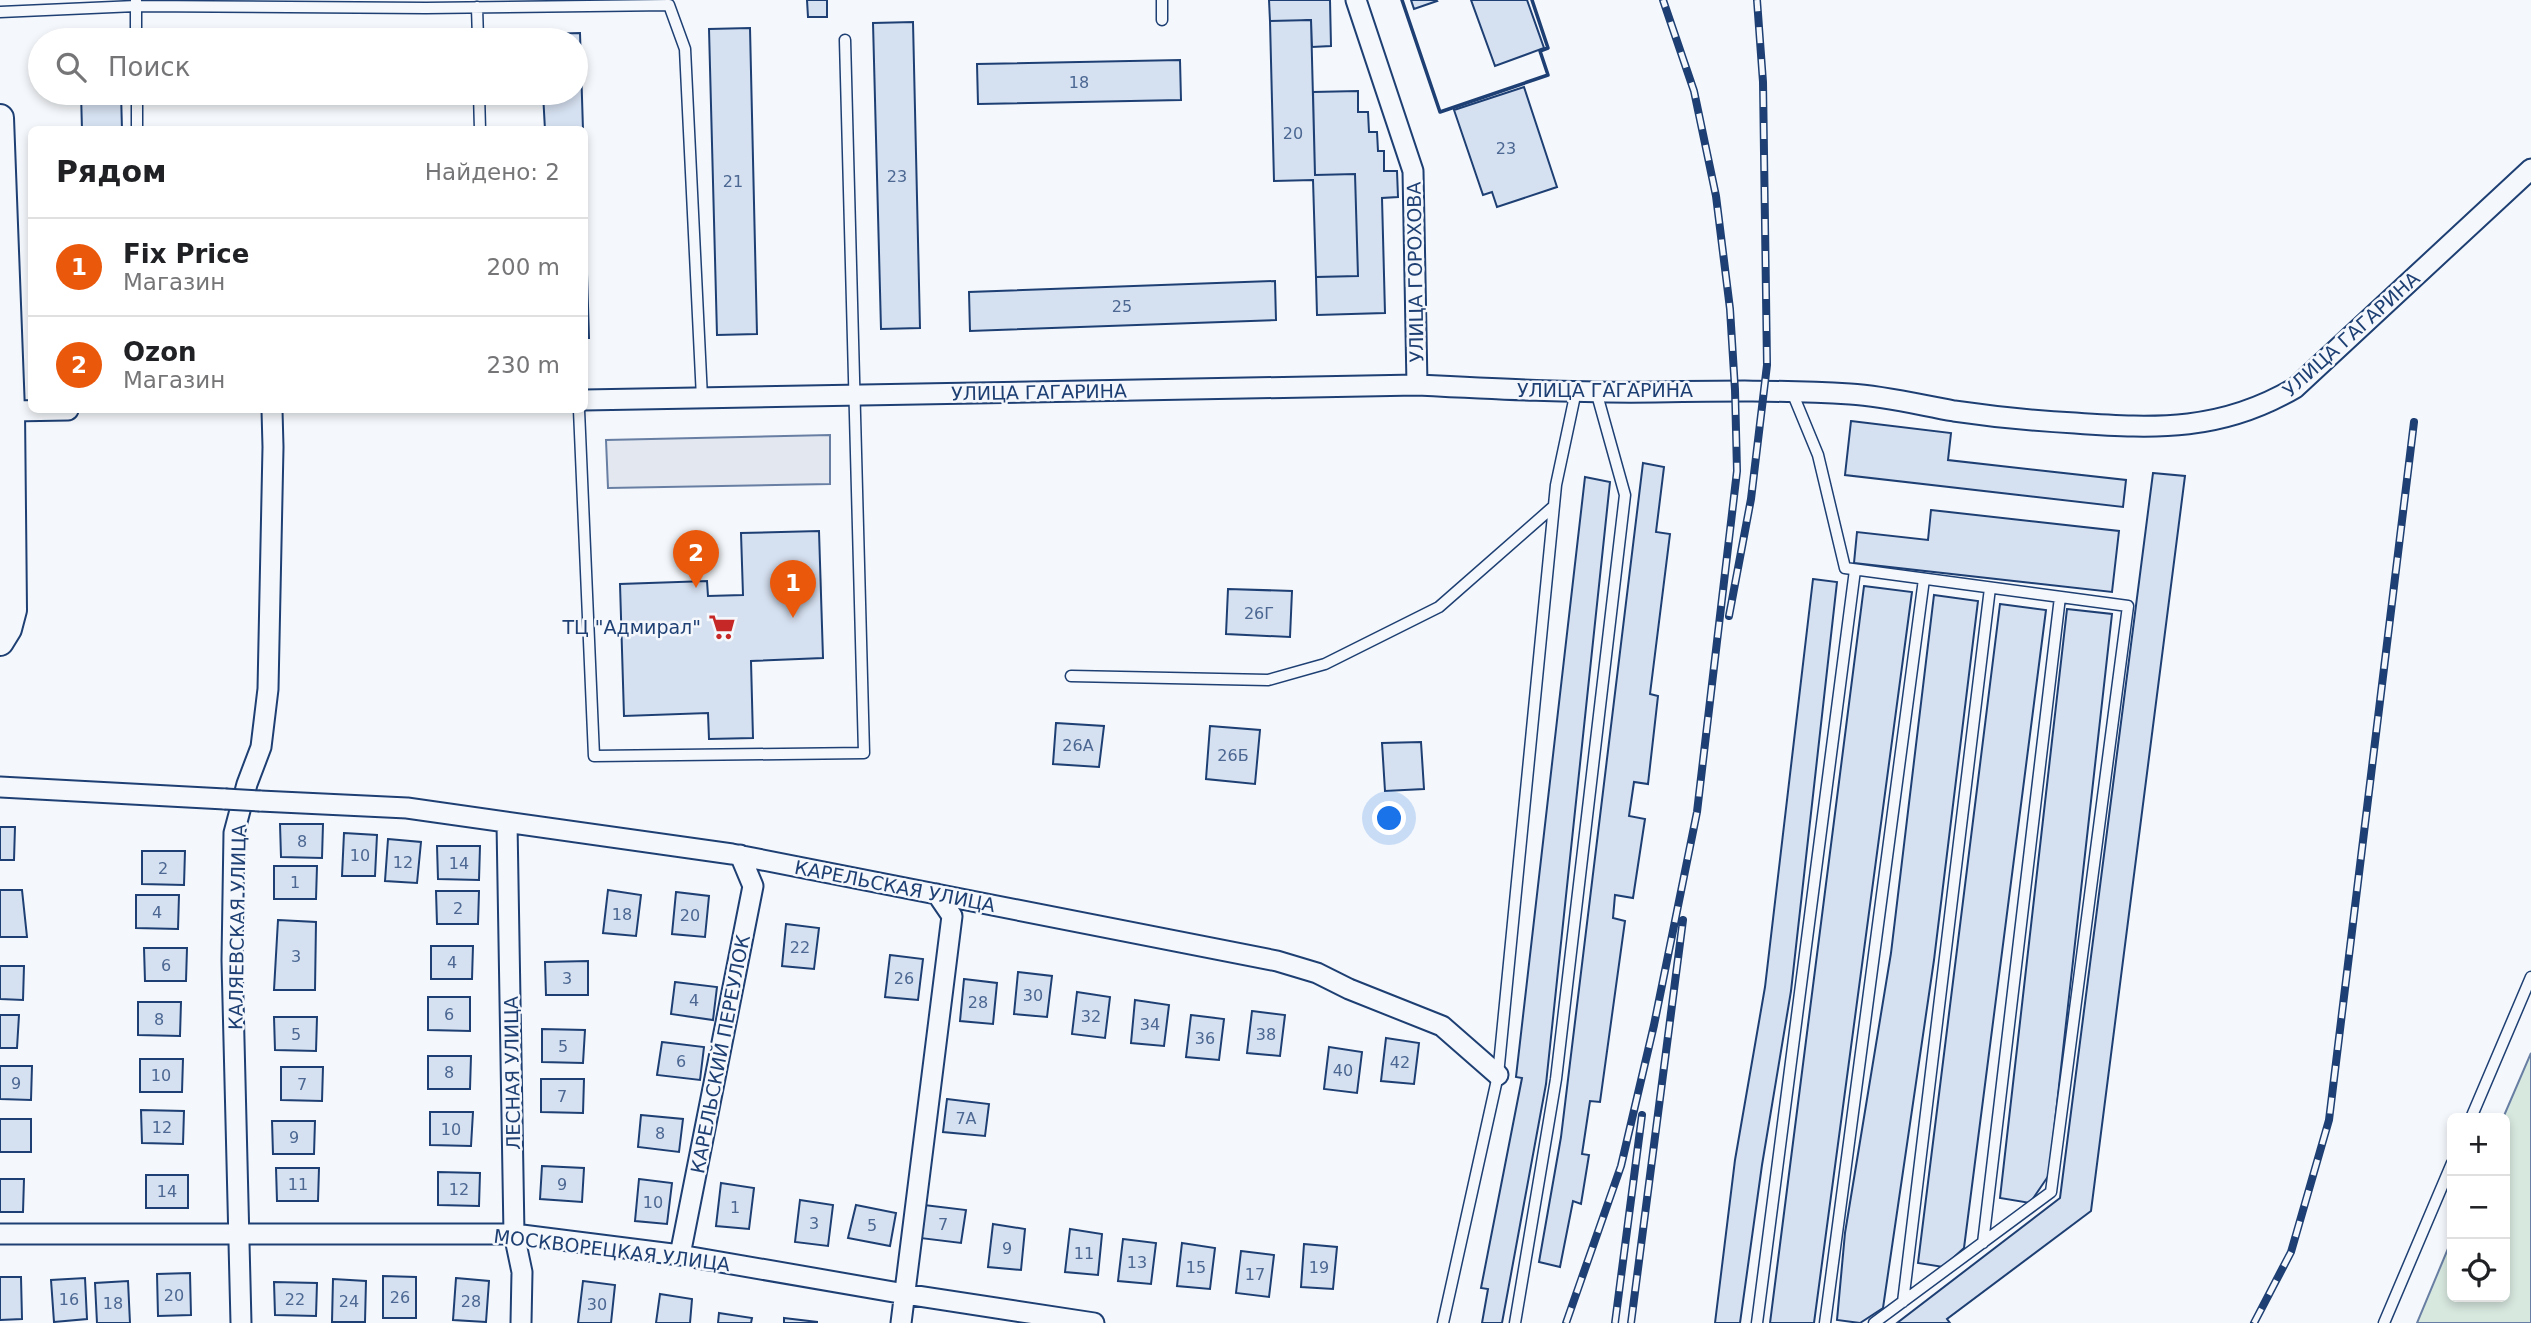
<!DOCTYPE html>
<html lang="ru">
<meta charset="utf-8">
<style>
body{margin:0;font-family:"DejaVu Sans",sans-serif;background:#f6f6f6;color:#202124}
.controls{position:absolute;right:21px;bottom:21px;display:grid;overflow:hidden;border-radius:10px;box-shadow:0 4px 10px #0003}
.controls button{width:63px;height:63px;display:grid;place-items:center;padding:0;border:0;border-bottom:2px solid #e0e0e0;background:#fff;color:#202124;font:35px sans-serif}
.you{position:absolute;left:1390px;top:819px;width:24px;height:24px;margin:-18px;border:5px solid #fff;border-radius:50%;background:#1a73e8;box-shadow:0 0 0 10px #1a73e833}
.badge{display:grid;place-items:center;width:46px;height:46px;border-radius:50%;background:#ea580c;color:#fff;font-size:23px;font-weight:700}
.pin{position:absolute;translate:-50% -58px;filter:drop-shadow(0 2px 4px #0008)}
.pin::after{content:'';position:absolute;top:37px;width:24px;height:21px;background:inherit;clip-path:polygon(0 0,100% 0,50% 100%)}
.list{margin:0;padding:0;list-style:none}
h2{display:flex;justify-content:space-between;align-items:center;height:91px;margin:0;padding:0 28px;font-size:30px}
h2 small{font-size:23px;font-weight:400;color:#757577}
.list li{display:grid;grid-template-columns:46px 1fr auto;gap:21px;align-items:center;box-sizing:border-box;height:98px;padding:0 28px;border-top:2px solid #e0e0e0}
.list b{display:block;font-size:26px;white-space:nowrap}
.list p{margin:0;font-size:23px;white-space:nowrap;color:#757577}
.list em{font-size:23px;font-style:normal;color:#757577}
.icon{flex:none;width:38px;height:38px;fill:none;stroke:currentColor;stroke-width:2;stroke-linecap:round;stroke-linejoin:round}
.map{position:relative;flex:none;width:2531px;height:1323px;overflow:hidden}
.search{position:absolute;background:#fff;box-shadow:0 4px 10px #0003;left:28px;top:28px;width:560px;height:77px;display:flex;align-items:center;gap:18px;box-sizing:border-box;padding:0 24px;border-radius:38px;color:#757577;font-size:26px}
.panel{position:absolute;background:#fff;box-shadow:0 4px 10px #0003;left:28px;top:126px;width:560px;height:287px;border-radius:10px}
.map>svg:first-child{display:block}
.green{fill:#d7e8df;stroke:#687fa3;stroke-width:2}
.parking{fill:#e3e8f0;stroke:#687fa3;stroke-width:2}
.building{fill:#d5e0f0;stroke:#1d3f73;stroke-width:2}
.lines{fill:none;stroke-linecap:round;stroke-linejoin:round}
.lane-casing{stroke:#1d3f73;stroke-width:13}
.street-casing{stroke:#1d3f73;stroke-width:23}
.secondary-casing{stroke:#1d3f73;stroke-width:30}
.lane{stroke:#f4f7fb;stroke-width:10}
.street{stroke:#f4f7fb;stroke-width:19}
.secondary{stroke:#f4f7fb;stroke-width:26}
.rail-casing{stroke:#1d3f73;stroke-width:8}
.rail{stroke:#f4f7fb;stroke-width:5;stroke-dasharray:16;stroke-linecap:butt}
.street-bridge-casing{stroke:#1d3f73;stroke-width:23;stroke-linecap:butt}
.street-bridge{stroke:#f4f7fb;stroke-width:19}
.wall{stroke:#1d3f73;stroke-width:3.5}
.labels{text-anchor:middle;stroke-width:5;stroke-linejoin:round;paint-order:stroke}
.number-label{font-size:16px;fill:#4b6792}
.street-label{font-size:19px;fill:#1d3f73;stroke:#f4f7fb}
.poi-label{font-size:19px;fill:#1d3f73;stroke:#f4f7fb;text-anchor:end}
</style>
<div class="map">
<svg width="2531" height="1323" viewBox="0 0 2531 1323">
<rect width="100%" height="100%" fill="#f4f7fb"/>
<path class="green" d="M2531 1053V1323H2417L2452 1239V1297H2505L2503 1118Z"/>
<path class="parking" d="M830 435V484L608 488 606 440Z"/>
<path class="building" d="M807 0H827V17H808Z
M1269 0H1330L1331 46 1312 47 1311 20 1270 21Z
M1411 0H1436L1437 1 1414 9Z
M1471 0H1527L1544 48 1495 66Z
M1311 20 1315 175 1355 174 1358 276 1316 277 1313 180 1274 181 1270 21Z
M913 22 920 328 881 329 873 23Z
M750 28 757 334 717 335 709 29Z
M379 32V40H178V38Z
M580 33 583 130H545L543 93H576V40H542V34Z
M1180 60 1181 100 978 104 977 64Z
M1524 87 1557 187 1497 207 1492 192 1483 195 1454 110Z
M1358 91V112H1368L1369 132H1377L1378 151H1384V171H1397L1398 197 1382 198 1385 313 1317 315 1316 277 1358 276 1355 174 1315 175 1313 92Z
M81 93H121L122 130H82Z
M584 178 589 338H584Z
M1275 281 1276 320 970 331 969 292Z
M1851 421 1951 433 1948 460 2126 480 2123 507 1845 475Z
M1643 463 1664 467 1656 532 1670 534 1650 694 1658 696 1648 784 1634 782 1629 816 1645 819 1633 898 1615 895 1613 918 1625 921 1600 1102 1590 1101 1582 1154 1589 1155 1581 1204 1573 1201 1560 1267 1539 1262 1561 1137Z
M2153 473 2185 476 2091 1211 1947 1319 1950 1323H1897L2060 1198Z
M1585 477 1610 482 1546 1084 1502 1323H1482L1488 1289 1481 1288 1522 1078 1516 1077Z
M1931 510 2119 531 2112 592 1854 563 1857 532 1928 540Z
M819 531 823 658 751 661 753 738 709 739 708 713 624 716 620 584 707 581 708 596 743 595 741 533Z
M1813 579 1837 582 1791 991 1762 1165 1740 1323H1715L1735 1160 1765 987Z
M1864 586 1912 592 1814 1323H1770Z
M1228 589 1292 591 1290 637 1226 634Z
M1934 595 1978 601 1934 960 1883 1308 1860 1323 1837 1320 1845 1233 1891 953Z
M2000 604 2046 610 1964 1248 1943 1267 1918 1263Z
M2067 609 2112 614 2049 1175 2030 1203 2000 1198Z
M1056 723 1104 726 1099 767 1053 764Z
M1210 726 1260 730 1255 784 1206 779Z
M1421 742 1424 789 1385 791 1382 743Z
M280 824H323L322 858 281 857Z
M0 827H15L14 860H0Z
M344 833 377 835 375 876H342Z
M388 839 421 842 417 883 385 881Z
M437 846H480L479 880 438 879Z
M142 851H185L184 885 142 884Z
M274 866H317L316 899H274Z
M0 890H22L27 937H0Z
M608 890 641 895 636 936 603 933Z
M436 891H479L478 924H437Z
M676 892 709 896 705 937 672 934Z
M136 895H179L178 929 136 928Z
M278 920 316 922 315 990H274Z
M786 924 819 928 814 969 782 966Z
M431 946H473L472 979H431Z
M144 948H187L186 981H145Z
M890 955 923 959 918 1000 885 997Z
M588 961V995H546L545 962Z
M0 966H24L23 1000 0 999Z
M1018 972 1052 976 1047 1017 1014 1014Z
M964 979 997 983 993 1024 960 1021Z
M675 982 717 987 713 1020 671 1014Z
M1077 992 1110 997 1105 1038 1072 1034Z
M428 997H470V1031L428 1030Z
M1135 1000 1169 1005 1164 1046 1131 1043Z
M138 1002H181L180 1036 138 1035Z
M1252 1011 1285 1015 1280 1056 1247 1053Z
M0 1015H19L17 1048H0Z
M1191 1015 1224 1019 1219 1060 1186 1057Z
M274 1017H317L316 1051 275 1050Z
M542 1029 585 1030 583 1063 542 1062Z
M1386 1038 1419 1043 1414 1084 1381 1081Z
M662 1042 704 1047 700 1080 657 1075Z
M1329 1047 1362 1052 1357 1093 1324 1089Z
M428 1056H471L470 1089H428Z
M140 1059H183L182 1092H140Z
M0 1066H32L31 1100 0 1099Z
M281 1067H323L322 1101 281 1100Z
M541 1079H584L583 1113 541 1112Z
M947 1099 989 1104 985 1136 943 1132Z
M141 1110 184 1111 183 1144 142 1143Z
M430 1112H473L471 1146 430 1145Z
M641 1115 683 1119 679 1152 638 1147Z
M0 1119H31V1152H0Z
M272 1121H315L314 1154H273Z
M542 1166 584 1168 582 1202 540 1199Z
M276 1168H319L318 1201H277Z
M438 1172 480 1173 479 1206 438 1205Z
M146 1175H188V1208H146Z
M0 1179H24L23 1212H0Z
M639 1179 672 1183 667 1224 635 1221Z
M721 1183 754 1188 749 1229 716 1226Z
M800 1200 833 1205 828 1246 795 1242Z
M856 1205 896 1213 890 1246 848 1238Z
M924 1205 966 1210 961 1243 920 1238Z
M993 1224 1025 1229 1021 1270 988 1267Z
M1070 1229 1102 1234 1098 1275 1065 1272Z
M1123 1239 1156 1243 1151 1284 1118 1281Z
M1182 1243 1215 1248 1210 1289 1177 1286Z
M1304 1244 1337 1247 1333 1289 1301 1287Z
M1241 1251 1274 1255 1269 1297 1236 1293Z
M190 1273 191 1315 158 1316 157 1274Z
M383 1276 416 1277V1318H383Z
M0 1277H21L22 1319 0 1320Z
M85 1278 87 1319 54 1322 51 1280Z
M456 1278 489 1281 486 1322 453 1320Z
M333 1279 366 1281 365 1322H332Z
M128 1281 130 1323H97L95 1283Z
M583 1281 615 1285 611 1323H578Z
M274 1282 317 1283 316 1316 275 1315Z
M660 1294 692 1299 690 1323H656Z
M719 1313 752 1318 751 1323H718Z
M784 1318 817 1322V1323H784Z"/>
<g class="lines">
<g class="lane-casing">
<path id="lane" d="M1162 0V20
M136 1V40
M477 7 478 40
M0 12 136 6 426 8 669 5 685 49 702 398
M137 93V130
M479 93 480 130
M1792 392 1818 455 1845 568 2128 606 2051 1192 1874 1323
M579 410 594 756 864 753 845 40
M1071 676 1268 680 1325 664 1439 607 1554 506
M2471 1118 2531 977
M1983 1243 2060 597
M1903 1302 1990 588
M1443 1323 1498 1075 1556 485 1576 391
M1515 1323 1556 1079 1625 495 1596 391
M1757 1323 1855 570
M1825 1323 1924 579
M2384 1323 2452 1163"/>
</g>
<g class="street-casing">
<path id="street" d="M1356 0 1413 171 1417 385
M584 400 1417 385C1496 389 1576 393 1655 392 1720 391 1785 390 1850 394 1885 396 1920 405 1954 411 1995 417 2035 421 2075 423 2157 429 2222 431 2295 388L2531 169
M11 411 68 410
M0 787 225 799
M260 801 407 808 732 854 1277 961 1317 973 1349 989 1442 1026 1498 1075
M507 823 514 1234 522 1272 521 1323
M0 1234H514L680 1255 905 1294 1094 1323
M680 1255 753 886 740 855
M241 1323 232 960 234 833 247 784 261 747 268 689 273 447 272 410
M901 1323 952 916 937 894"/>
</g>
<g class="secondary-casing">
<path id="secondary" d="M0 118 11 411 13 610 8 629 0 642"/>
</g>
<use href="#lane" class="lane"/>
<use href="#street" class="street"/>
<use href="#secondary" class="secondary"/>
<g class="rail-casing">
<path id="rail" d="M1729 616 1751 499 1767 365 1763 82 1757 0
M1566 1323 1621 1166 1654 1025 1697 812 1737 471 1735 390 1730 309 1716 196 1694 91 1663 0
M1615 1323 1642 1115
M1631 1323 1683 920
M2254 1323 2291 1252 2329 1120 2414 422"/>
</g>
<use href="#rail" class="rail"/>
<g class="street-bridge-casing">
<path id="street-bridge" d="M225 799 260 801"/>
</g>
<use href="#street-bridge" class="street-bridge"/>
<path class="wall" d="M1402 0 1440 112 1548 75 1540 51 1548 48 1532 0"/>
</g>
<defs>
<g id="supermarket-bare" transform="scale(2.1)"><path d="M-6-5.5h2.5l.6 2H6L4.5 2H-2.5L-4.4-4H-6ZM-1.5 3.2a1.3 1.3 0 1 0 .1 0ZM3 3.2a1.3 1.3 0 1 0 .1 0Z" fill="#c62828" stroke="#f4f7fb" stroke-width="2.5" paint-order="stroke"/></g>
</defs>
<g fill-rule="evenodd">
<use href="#supermarket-bare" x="722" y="627"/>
</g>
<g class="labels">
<g class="number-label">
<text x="1079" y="88">18</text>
<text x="1293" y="139">20</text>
<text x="1506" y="154">23</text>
<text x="897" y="182">23</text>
<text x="733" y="187">21</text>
<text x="1122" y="312">25</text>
<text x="1259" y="619">26Г</text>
<text x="1078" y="751">26А</text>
<text x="1233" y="761">26Б</text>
<text x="302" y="847">8</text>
<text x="360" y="861">10</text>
<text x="403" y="868">12</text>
<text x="459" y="869">14</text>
<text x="163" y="874">2</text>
<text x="295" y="888">1</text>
<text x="458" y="914">2</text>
<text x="157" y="918">4</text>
<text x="622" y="920">18</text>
<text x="690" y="921">20</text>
<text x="800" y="953">22</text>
<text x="296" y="962">3</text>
<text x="452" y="968">4</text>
<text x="166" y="971">6</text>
<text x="567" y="984">3</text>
<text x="904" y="984">26</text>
<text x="1033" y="1001">30</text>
<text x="694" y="1006">4</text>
<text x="978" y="1008">28</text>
<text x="449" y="1020">6</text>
<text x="1091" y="1022">32</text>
<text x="159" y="1025">8</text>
<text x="1150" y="1030">34</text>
<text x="296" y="1040">5</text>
<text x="1266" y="1040">38</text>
<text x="1205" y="1044">36</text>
<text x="563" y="1052">5</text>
<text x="681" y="1067">6</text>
<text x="1400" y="1068">42</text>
<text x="1343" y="1076">40</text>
<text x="449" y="1078">8</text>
<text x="161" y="1081">10</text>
<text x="16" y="1089">9</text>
<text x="302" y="1090">7</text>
<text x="562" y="1102">7</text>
<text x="966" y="1124">7А</text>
<text x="162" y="1133">12</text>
<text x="451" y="1135">10</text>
<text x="660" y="1139">8</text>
<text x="294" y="1143">9</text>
<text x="298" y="1190">11</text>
<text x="562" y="1190">9</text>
<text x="459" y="1195">12</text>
<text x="167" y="1197">14</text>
<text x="653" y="1208">10</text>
<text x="735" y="1213">1</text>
<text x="814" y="1229">3</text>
<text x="943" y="1230">7</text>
<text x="872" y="1231">5</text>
<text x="1007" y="1254">9</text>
<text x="1084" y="1259">11</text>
<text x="1137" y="1268">13</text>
<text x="1196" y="1273">15</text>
<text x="1319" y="1273">19</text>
<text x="1255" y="1280">17</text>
<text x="174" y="1301">20</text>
<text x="400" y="1303">26</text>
<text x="69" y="1305">16</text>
<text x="295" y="1305">22</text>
<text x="349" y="1307">24</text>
<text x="471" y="1307">28</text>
<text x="113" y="1309">18</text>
<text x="597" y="1310">30</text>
</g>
<g class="street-label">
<text transform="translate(1415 272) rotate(-91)" y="7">УЛИЦА ГОРОХОВА</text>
<text transform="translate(2351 334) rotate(-42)" y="7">УЛИЦА ГАГАРИНА</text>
<text x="1605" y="397">УЛИЦА ГАГАРИНА</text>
<text transform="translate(1039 392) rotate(-1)" y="7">УЛИЦА ГАГАРИНА</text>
<text transform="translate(895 886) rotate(11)" y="7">КАРЕЛЬСКАЯ УЛИЦА</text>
<text transform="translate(237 927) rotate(-89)" y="7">КАЛЯЕВСКАЯ УЛИЦА</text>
<text transform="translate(720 1054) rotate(-79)" y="7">КАРЕЛЬСКИЙ ПЕРЕУЛОК</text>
<text transform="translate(512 1073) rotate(-91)" y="7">ЛЕСНАЯ УЛИЦА</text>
<text transform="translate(612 1250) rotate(7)" y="7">МОСКВОРЕЦКАЯ УЛИЦА</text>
</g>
<g class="poi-label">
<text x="701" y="634">ТЦ "Адмирал"</text>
</g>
</g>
</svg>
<div class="controls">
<button>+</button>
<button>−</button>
<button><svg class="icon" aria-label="locate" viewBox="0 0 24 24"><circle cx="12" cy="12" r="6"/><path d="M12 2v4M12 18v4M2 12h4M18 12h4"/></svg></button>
</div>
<div class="you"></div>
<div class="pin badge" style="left:793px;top:618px">1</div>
<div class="pin badge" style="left:696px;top:588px">2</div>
<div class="search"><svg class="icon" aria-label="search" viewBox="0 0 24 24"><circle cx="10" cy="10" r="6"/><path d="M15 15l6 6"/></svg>Поиск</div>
<section class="panel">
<h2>Рядом<small>Найдено: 2</small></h2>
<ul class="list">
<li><span class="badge">1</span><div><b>Fix Price</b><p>Магазин</p></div><em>200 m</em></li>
<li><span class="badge">2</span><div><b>Ozon</b><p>Магазин</p></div><em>230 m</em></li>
</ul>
</section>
</div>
